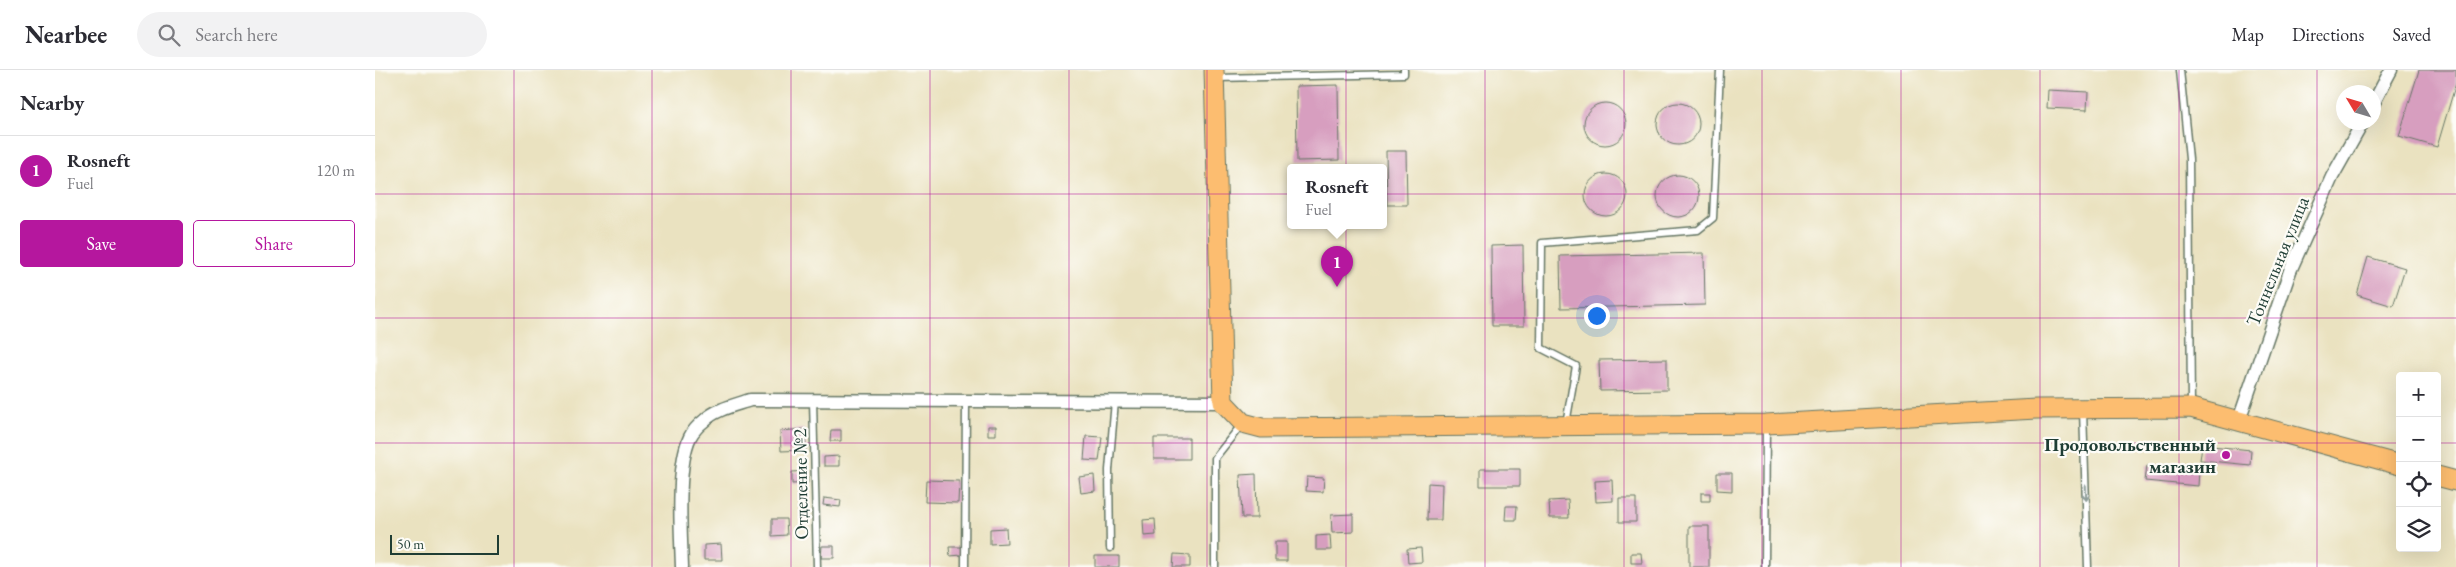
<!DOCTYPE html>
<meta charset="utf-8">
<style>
body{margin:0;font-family:"EB Garamond",serif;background:#f2f2f3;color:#2b2b33}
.controls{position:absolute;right:15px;bottom:15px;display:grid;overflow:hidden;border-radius:5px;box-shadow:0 5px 20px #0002}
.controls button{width:45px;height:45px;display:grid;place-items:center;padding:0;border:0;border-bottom:1px solid #e1e1e2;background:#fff;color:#2b2b33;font:25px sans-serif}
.compass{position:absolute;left:1961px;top:15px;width:45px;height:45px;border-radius:50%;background:#fff;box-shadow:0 5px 20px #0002;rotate:308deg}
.scale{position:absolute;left:15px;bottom:12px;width:109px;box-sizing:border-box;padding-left:5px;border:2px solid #1f3d34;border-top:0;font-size:14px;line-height:18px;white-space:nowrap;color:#1f3d34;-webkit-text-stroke:4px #fdfcf7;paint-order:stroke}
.you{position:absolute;left:1221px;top:245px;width:18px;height:18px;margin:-12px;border:4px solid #fff;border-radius:50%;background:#1a73e8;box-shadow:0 0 0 8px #1a73e833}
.badge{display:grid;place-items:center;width:32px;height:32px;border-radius:50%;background:#b5179e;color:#fff;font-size:16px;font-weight:700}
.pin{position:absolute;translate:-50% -41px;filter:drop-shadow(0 1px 2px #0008)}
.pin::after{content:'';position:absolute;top:26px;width:18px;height:15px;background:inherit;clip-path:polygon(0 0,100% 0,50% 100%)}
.popup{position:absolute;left:912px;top:94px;width:100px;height:65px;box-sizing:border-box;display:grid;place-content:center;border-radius:5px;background:#fff;filter:drop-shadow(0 1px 4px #0005);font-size:16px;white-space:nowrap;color:#7c7c81}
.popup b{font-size:19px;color:#2b2b33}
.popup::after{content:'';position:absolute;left:50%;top:100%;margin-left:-10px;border:10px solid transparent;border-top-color:#fff}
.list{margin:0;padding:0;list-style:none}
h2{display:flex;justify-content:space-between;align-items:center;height:65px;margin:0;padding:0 20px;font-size:21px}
h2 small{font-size:16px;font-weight:400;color:#7c7c81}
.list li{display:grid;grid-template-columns:32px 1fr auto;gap:15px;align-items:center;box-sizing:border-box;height:70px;padding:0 20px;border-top:1px solid #e1e1e2}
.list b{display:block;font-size:19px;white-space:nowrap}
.list p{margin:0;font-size:16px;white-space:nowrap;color:#7c7c81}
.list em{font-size:16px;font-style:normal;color:#7c7c81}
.actions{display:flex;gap:10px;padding:15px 20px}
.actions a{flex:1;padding:11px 0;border:1px solid #b5179e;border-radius:5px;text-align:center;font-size:18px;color:#b5179e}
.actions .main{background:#b5179e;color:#fff}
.icon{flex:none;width:28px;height:28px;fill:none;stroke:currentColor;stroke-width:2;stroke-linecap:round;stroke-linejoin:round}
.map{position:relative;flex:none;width:2081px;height:497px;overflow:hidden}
header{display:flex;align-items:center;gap:30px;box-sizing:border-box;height:70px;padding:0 25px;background:#fff;border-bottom:1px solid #e1e1e2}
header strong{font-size:24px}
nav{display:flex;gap:28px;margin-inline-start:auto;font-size:18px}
.search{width:350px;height:45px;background:#f2f2f3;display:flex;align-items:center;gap:12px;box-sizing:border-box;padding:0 18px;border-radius:28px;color:#7c7c81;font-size:19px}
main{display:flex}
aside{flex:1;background:#fff}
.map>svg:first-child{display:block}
.building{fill:#d79ebf}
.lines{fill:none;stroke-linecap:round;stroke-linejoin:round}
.service-casing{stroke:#667765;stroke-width:9}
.minor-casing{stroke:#667765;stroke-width:15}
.primary-casing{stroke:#667765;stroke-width:21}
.service{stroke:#fff;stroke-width:6}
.minor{stroke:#fff;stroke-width:12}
.primary{stroke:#fcbd6f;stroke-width:19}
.oneway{stroke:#8f9e9a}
.grid{fill:none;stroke:#b5179e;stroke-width:1;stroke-opacity:0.55}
.poi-dot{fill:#b5179e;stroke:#fdfcf7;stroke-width:2}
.labels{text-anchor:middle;stroke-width:4.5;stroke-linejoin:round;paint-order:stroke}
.street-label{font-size:19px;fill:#1f3d34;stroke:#fdfcf7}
.poi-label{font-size:19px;font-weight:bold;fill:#1f3d34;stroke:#fdfcf7;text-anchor:end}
</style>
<header>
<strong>Nearbee</strong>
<div class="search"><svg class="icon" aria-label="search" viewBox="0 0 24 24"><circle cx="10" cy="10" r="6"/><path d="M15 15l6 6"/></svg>Search here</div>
<nav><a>Map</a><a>Directions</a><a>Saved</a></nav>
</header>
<main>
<aside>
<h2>Nearby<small></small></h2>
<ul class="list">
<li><span class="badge">1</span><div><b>Rosneft</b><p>Fuel</p></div><em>120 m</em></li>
</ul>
<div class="actions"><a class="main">Save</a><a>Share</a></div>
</aside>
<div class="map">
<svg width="2081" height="497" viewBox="0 0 2081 497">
<rect width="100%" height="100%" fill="#fdfcf7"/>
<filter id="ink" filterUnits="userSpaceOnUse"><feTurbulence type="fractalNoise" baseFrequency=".02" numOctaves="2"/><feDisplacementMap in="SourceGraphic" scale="10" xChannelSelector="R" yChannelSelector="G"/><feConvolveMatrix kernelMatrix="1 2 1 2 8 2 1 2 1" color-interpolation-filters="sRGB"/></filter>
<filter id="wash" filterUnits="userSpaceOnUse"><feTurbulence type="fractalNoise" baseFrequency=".0096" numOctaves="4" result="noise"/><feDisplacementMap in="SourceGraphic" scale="20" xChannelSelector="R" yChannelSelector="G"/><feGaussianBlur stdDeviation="1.12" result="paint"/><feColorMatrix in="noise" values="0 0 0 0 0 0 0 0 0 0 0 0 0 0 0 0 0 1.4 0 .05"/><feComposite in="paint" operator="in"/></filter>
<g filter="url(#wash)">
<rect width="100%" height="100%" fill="#eae2c0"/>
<g id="blocks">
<path class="building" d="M2044 0H2081V13L2062 77 2024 66Z
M963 15 964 90 922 91 921 16Z
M1673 20 1713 22 1712 40 1672 38Z
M1209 54a21 21 0 1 1 42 0a21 21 0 1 1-42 0Z
M1282 54a21 21 0 1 1 42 0a21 21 0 1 1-42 0Z
M1011 81H1031L1032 135H1012Z
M1210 125a21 21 0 1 1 42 0a21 21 0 1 1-42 0Z
M1282 126a21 21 0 1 1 42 0a21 21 0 1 1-42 0Z
M1148 175 1149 256H1117L1116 176Z
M1329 183 1330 235 1186 238 1185 186Z
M1993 187 2030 198 2018 236 1982 225Z
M1292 289V320L1225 321 1224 290Z
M613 356H621V365H613Z
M430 359 431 380 406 381 405 361Z
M456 360H466V371H455Z
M711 366 727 367 724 391 709 390Z
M779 368H814V389H779Z
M1827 375 1876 380 1875 395 1825 390Z
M464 386V396H449V387Z
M1772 395 1824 400 1823 416 1770 411Z
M1105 399H1145V416H1105Z
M433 401V413L417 414V402Z
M1342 403H1357V421L1342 420Z
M881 404 882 448H867L865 405Z
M719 405 720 421 706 423 704 407Z
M932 407 949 408 948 422 931 421Z
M551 410 584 411 583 433 550 432Z
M1237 410 1238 431 1221 432 1220 411Z
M1053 413 1067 414 1066 450H1052Z
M1326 423H1335V431H1326Z
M449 428 466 430 465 437 448 435Z
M1244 428H1261V452H1244Z
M1193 430 1194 448H1175L1174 431Z
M1131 436H1142L1141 450H1130Z
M978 444V462L957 463 956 445Z
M397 449H411L412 465 397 466Z
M780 449 781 465 769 466 768 450Z
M1314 456H1334V497H1314Z
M631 458 632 473 615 474V459Z
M955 465 956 480H941V466Z
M900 472H912V491H900Z
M346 474 347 490H329V475Z
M447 476H459V488H446Z
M574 477H587V485L575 486Z
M1046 478 1047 492 1033 493 1032 479Z
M1256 483H1266L1267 493H1256Z
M799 484 815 485V497H798Z
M720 486H744V497H720Z"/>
</g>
</g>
<g filter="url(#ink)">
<use href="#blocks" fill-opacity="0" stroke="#667765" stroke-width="1"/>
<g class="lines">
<g class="service-casing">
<path id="service" d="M1805 0 1814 89 1816 336
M841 8 1029 4V0
M438 330 442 497
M1708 340 1713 497
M1191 354 1201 296 1166 278 1167 173 1323 160 1338 148 1345 0
M735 478 734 400 740 331
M590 497 591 331
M840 497V388L867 354
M1390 497 1391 356"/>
</g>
<g class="minor-casing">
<path id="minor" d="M1998 34 2016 0
M1864 350 1915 201 1957 107 1988 52
M307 497C306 464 301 396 315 367 318 361 325 354 330 350 341 339 361 335 375 330L848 332"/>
</g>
<g class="primary-casing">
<path id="primary" d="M839 0 848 332 868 353 887 358 1391 354 1661 339 1816 338 2025 395
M2062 406 2081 411"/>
</g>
<use href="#service" class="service"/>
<use href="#minor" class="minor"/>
<use href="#primary" class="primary"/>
</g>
<defs><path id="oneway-shaft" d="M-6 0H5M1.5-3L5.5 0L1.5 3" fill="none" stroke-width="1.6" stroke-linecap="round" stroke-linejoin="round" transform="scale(1.25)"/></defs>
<use class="oneway" href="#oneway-shaft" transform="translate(1711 423) rotate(88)"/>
</g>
<path class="grid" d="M139 0V497M277 0V497M416 0V497M555 0V497M694 0V497M832 0V497M971 0V497M1110 0V497M1249 0V497M1387 0V497M1526 0V497M1665 0V497M1804 0V497M1942 0V497M0 124H2081M0 248H2081M0 373H2025M2062 373H2081"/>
<circle class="poi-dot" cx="1851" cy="385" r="5"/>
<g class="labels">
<g class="street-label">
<text transform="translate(1902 191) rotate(-68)" y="7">Тоннельная улица</text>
<text transform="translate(425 414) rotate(-91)" y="7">Отделение №2</text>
</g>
<g class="poi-label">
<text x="1841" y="381">Продовольственный<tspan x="1841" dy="22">магазин</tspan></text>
</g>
</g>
</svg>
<div class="controls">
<button>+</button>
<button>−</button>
<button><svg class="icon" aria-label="locate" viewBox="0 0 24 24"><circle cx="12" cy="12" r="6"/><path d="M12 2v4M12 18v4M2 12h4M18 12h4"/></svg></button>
<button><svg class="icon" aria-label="layers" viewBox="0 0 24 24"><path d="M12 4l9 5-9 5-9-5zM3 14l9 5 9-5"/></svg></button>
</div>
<svg class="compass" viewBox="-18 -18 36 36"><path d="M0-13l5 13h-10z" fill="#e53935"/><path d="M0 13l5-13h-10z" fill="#7c7c81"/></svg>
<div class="scale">50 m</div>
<div class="you"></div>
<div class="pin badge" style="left:962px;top:217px">1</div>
<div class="popup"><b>Rosneft</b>Fuel</div>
</div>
</main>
